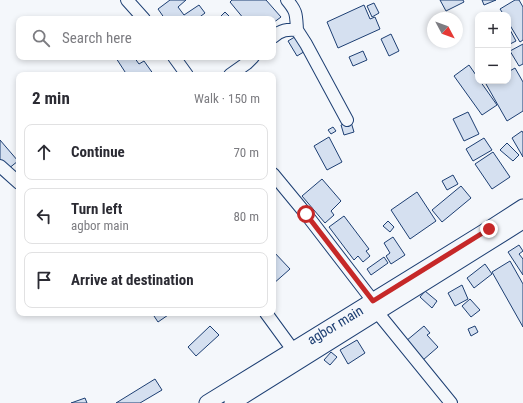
<!DOCTYPE html>
<meta charset="utf-8">
<style>
body{margin:0;font-family:"Roboto Condensed",sans-serif;background:#f2f2f3;color:#2b2b33}
.controls{position:absolute;right:12px;top:12px;display:grid;overflow:hidden;border-radius:8px;box-shadow:0 2px 6px #0003}
.controls button{width:36px;height:36px;display:grid;place-items:center;padding:0;border:0;border-bottom:1px solid #e1e1e2;background:#fff;color:#2b2b33;font:20px sans-serif}
.compass{position:absolute;left:427px;top:12px;width:36px;height:36px;border-radius:50%;background:#fff;box-shadow:0 2px 6px #0003;rotate:131deg}
.stop{position:absolute;width:12px;height:12px;margin:-9px;border:3px solid #c62828;border-radius:50%;background:#fff}
.stop.end{background:#c62828;border-color:#fff;box-shadow:0 1px 4px #0008}
.list{margin:0;padding:0;list-style:none}
h2{display:flex;justify-content:space-between;align-items:center;height:52px;margin:0;padding:0 16px;font-size:17px}
h2 small{font-size:13px;font-weight:400;color:#7c7c81}
.list li{display:grid;grid-template-columns:26px 1fr auto;gap:12px;align-items:center;box-sizing:border-box;height:56px;margin:0 8px 8px;padding:0 8px;border:1px solid #e1e1e2;border-radius:8px}
.list b{display:block;font-size:15px;white-space:nowrap}
.list p{margin:0;font-size:13px;white-space:nowrap;color:#7c7c81}
.list em{font-size:13px;font-style:normal;color:#7c7c81}
.icon{flex:none;width:22px;height:22px;fill:none;stroke:currentColor;stroke-width:2;stroke-linecap:round;stroke-linejoin:round}
.map{position:relative;flex:none;width:523px;height:403px;overflow:hidden}
.search{position:absolute;background:#fff;box-shadow:0 2px 6px #0003;left:16px;top:16px;width:260px;height:44px;display:flex;align-items:center;gap:10px;box-sizing:border-box;padding:0 14px;border-radius:8px;color:#7c7c81;font-size:15px}
.panel{position:absolute;background:#fff;box-shadow:0 2px 6px #0003;left:16px;top:72px;width:260px;height:244px;border-radius:8px}
.map>svg:first-child{display:block}
.building{fill:#d5e0f0;stroke:#1d3f73}
.lines{fill:none;stroke-linecap:round;stroke-linejoin:round}
.minor-casing{stroke:#1d3f73;stroke-width:14}
.major-casing{stroke:#1d3f73;stroke-width:17}
.minor{stroke:#f4f7fb;stroke-width:12}
.major{stroke:#f4f7fb;stroke-width:15}
.route{stroke:#c62828;stroke-width:5}
.labels{text-anchor:middle;stroke-width:3;stroke-linejoin:round;paint-order:stroke}
.street-label{font-size:14px;fill:#1d3f73;stroke:#f4f7fb}
</style>
<div class="map">
<svg width="523" height="403" viewBox="0 0 523 403">
<rect width="100%" height="100%" fill="#f4f7fb"/>
<path class="building" d="M170 0H186L178 7 184 15 199 5 205 13 197 19H165L158 9Z
M232 0H266L281 17 273 23V19H244L230 2Z
M440 0H463L464 2 446 11Z
M482 0H496L484 5Z
M515 0H519L523 7V40L520 42 508 22V15H504L500 9Z
M374 3 379 13 372 17 367 6Z
M364 5 370 19 375 17 380 29 338 48 327 22Z
M225 12 232 19H218Z
M508 26 516 41 508 45Z
M391 34 399 51 389 56 381 39Z
M298 35 307 50 297 56 288 41Z
M523 44V64L519 66 510 51Z
M363 51 367 60 353 66 349 57Z
M118 57H134L139 64 144 61 154 75H127L116 58Z
M469 65 478 78V81H480L497 105 482 115 454 76Z
M515 68 523 82V111L507 121 486 84 492 81H508V72Z
M468 112 479 134 464 141 453 119Z
M351 122 354 132 344 135 341 125Z
M333 127 336 131 331 134 328 130Z
M522 131 523 133V157L512 138Z
M329 137 342 162 327 170 314 146Z
M484 138 492 150 473 161 466 149Z
M0 140 18 161 8 169 0 160Z
M507 143 519 155 513 161 500 150Z
M493 152 510 177 492 189 475 164Z
M453 175 458 184 447 190 442 181Z
M322 179 341 201 331 211 334 215 325 223 302 196Z
M461 186 471 198 442 222 432 210Z
M417 192 436 221 410 239 391 210Z
M344 216 369 249 366 251 370 256 363 262 358 256 354 260 329 227Z
M388 221 394 227 390 232 383 226Z
M393 237 405 255 391 264 386 256 390 253 384 243Z
M519 245 523 251 519 254 523 259V275L508 252Z
M273 251 290 269 273 284Z
M384 257 388 263 371 275 367 269Z
M510 261 523 284V327L492 272Z
M485 264 492 274 474 288 467 278Z
M462 285 468 299 455 306 448 293Z
M425 291 437 301 432 308 420 297Z
M470 299 480 310 471 317 462 306Z
M152 313H171L158 322Z
M210 326 219 335 196 356 188 347Z
M424 326 430 333 427 335 438 347 423 360 406 341Z
M475 326 478 332 471 336 468 329Z
M357 340 365 353 348 364 340 350Z
M331 352 337 357 330 365 324 360Z
M155 379 162 390 140 403H116Z
M85 398 87 403H71Z"/>
<g class="lines">
<g class="minor-casing">
<path id="minor" d="M127 0 144 19
M287 0C297 12 296 14 297 30
M273 37C281 30 287 29 297 30L306 44 347 120
M174 57 187 75
M230 75 247 63 253 57
M0 166 19 183
M273 174 306 214 373 301
M377 312 451 403
M266 313 293 350"/>
</g>
<g class="major-casing">
<path id="major" d="M207 403 489 229 523 207
M232 403 523 221"/>
</g>
<use href="#minor" class="minor"/>
<use href="#major" class="major"/>
</g>
<g class="lines">
<path class="route" d="M306 214 373 301 489 229"/>
</g>
<g class="labels">
<g class="street-label">
<text transform="translate(335 325) rotate(-31)" y="5">agbor main</text>
</g>
</g>
</svg>
<div class="controls">
<button>+</button>
<button>−</button>
</div>
<svg class="compass" viewBox="-18 -18 36 36"><path d="M0-13l5 13h-10z" fill="#e53935"/><path d="M0 13l5-13h-10z" fill="#7c7c81"/></svg>
<div class="stop" style="left:306px;top:214px"></div>
<div class="stop end" style="left:489px;top:229px"></div>
<div class="search"><svg class="icon" aria-label="search" viewBox="0 0 24 24"><circle cx="10" cy="10" r="6"/><path d="M15 15l6 6"/></svg>Search here</div>
<section class="panel">
<h2>2 min<small>Walk · 150 m</small></h2>
<ul class="list">
<li><svg class="icon" aria-label="ahead" viewBox="0 0 24 24"><path d="M12 20V5M6 11l6-6 6 6"/></svg><div><b>Continue</b></div><em>70 m</em></li>
<li><svg class="icon" aria-label="left" viewBox="0 0 24 24"><path d="M17 20v-9H6M10 6l-5 5 5 5"/></svg><div><b>Turn left</b><p>agbor main</p></div><em>80 m</em></li>
<li><svg class="icon" aria-label="arrive" viewBox="0 0 24 24"><path d="M6 21V4h12l-3 4 3 4H6"/></svg><div><b>Arrive at destination</b></div></li>
</ul>
</section>
</div>
